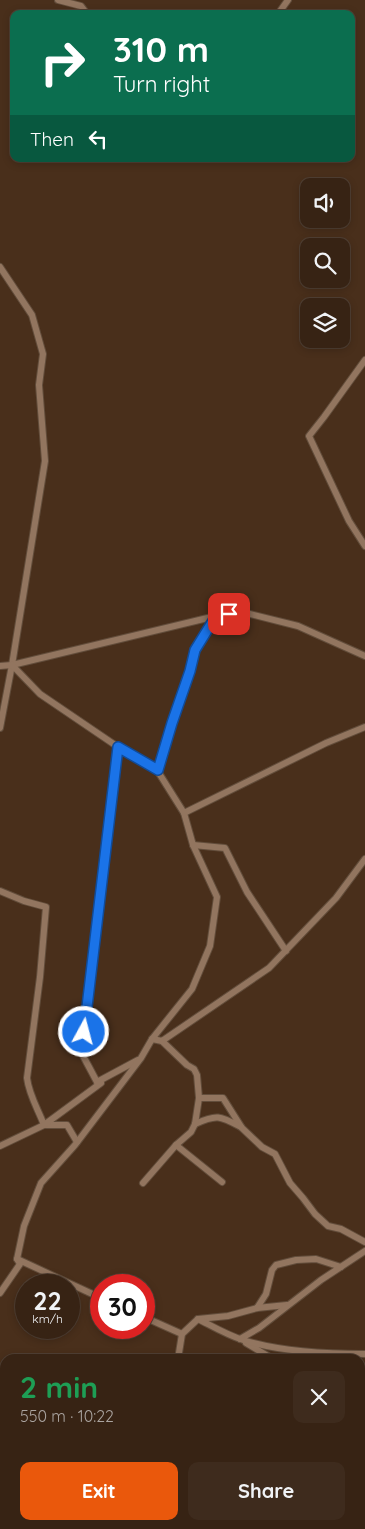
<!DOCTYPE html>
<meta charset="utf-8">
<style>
:root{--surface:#372314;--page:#3e2b1d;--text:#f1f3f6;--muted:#aaa4a0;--line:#514034;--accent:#ea580c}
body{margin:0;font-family:Quicksand,sans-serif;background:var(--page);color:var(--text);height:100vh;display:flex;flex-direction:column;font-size:19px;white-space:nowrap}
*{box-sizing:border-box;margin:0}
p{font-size:16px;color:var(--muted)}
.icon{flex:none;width:28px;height:28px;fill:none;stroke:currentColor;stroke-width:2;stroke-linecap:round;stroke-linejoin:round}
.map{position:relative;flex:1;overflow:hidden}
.sheet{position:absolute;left:0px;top:1354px;width:365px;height:176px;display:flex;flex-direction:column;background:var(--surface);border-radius:15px 15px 0 0;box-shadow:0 2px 8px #0003,0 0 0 1px var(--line)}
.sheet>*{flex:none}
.banner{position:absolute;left:10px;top:10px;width:345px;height:152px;border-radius:10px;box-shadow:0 2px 8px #0003,0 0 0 1px var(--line);background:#0b6e4f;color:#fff;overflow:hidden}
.tools{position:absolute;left:300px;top:178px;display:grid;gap:10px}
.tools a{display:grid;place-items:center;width:50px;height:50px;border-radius:10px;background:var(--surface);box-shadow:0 2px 8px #0003,0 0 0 1px var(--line);font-size:25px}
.speed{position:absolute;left:15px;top:1274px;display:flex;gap:10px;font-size:25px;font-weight:700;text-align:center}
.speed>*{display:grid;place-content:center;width:65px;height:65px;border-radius:50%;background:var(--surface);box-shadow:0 2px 8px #0003,0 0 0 1px var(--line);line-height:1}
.speed small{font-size:12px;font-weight:400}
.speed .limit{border:8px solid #d22;background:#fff;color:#111}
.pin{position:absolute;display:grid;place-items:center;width:42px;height:42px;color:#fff;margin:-21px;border-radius:10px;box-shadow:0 2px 8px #0006}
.me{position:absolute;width:55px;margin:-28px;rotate:7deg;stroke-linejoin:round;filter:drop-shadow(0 0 4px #0008)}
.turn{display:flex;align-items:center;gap:18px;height:105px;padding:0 20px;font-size:22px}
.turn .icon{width:65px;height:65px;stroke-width:2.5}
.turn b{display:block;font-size:35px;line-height:42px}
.then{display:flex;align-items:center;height:48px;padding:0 20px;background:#0003;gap:10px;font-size:19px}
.round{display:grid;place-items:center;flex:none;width:52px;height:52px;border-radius:10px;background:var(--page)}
.summary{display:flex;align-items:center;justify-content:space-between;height:85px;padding:0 20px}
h1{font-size:30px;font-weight:700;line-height:38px;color:#1e9e55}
.cta{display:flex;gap:10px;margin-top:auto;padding:10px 20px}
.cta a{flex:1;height:58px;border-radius:10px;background:var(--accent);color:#fff;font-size:20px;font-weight:700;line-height:58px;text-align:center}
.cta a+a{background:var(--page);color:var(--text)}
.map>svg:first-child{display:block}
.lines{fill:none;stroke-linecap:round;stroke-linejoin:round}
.street-casing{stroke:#624d3b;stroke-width:8}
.street{stroke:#92755f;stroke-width:6}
.route-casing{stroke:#114b97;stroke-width:12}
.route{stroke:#1a73e8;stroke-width:9}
</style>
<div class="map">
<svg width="365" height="1529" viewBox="0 0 365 1529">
<rect width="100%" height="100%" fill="#492f1b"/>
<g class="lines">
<!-- street casing -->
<g class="street-casing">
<g id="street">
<polyline points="58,0 81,6 87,14"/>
<polyline points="278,14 288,0"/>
<polyline points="0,267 32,315 43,354 39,385 45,461 12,665 0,728"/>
<polyline points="365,360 324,417 309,436 349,521 365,546"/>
<polyline points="0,666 12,665 216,616 242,612 298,626 365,656"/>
<polyline points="157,770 171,723 190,671 195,650 216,616"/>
<polyline points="184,813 326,743 365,727"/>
<polyline points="193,845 225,848 247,892 286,951"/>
<path d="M0 891 24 901 46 907 40 977 27 1078C29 1095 38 1109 44 1125H67L77 1142"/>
<polyline points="152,1039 162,1041 269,968 336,898 365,859"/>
<polyline points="97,1082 81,1052 118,747"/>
<polyline points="199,1098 223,1098 242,1128 262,1147 275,1154 290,1183 303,1198 315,1214 328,1226 341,1229 365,1242"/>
<path d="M195 1124C217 1114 220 1116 241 1127"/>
<polyline points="176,1145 222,1182"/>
<polyline points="0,1146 44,1125 101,1083 97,1082 138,1060"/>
<polyline points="143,1183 176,1145 191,1132 195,1124 199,1098 197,1075 194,1069 187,1065 162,1041"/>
<polyline points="17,1259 101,1298"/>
<polyline points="0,1293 20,1264 17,1259 24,1226 41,1183 75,1145 141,1058 152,1039 192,989 210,946 217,897 193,845 184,813 157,770 118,747 40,694 12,665"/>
<polyline points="257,1308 266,1294 272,1270 276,1265 296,1260 316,1259 341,1267"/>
<polyline points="144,1317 182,1334"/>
<polyline points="198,1319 228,1316 257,1308 287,1305"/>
<polyline points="240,1339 259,1328 321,1280 365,1251"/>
<polyline points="246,1343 273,1359"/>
<path d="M178 1359 182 1334 198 1319C212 1326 227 1335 243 1340 278 1351 329 1354 365 1354"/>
<polyline points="360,1411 365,1414"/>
<polyline points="360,1421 365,1418"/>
<polyline points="0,1438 5,1434"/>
<polyline points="360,1465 365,1464"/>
<polyline points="239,1525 241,1529"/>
<polyline points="173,1529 181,1525"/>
</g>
</g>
<!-- street -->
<use href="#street" class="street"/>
</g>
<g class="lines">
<!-- route casing -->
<g class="route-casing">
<polyline id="route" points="84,1032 118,747 158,770 172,723 190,671 195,650 216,616 229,614"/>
</g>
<!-- route -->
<use href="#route" class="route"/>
</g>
</svg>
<div class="tools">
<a><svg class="icon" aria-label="sound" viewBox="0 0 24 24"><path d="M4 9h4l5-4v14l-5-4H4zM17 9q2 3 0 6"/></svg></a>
<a><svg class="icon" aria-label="search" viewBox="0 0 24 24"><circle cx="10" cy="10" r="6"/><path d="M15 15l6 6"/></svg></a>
<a><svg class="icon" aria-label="layers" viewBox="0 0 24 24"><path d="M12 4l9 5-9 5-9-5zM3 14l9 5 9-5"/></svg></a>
</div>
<div class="speed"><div>22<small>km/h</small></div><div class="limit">30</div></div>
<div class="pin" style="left:229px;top:614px;background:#d93025"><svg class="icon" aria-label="arrive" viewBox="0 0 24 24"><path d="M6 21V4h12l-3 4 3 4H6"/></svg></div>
<svg class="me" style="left:84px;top:1032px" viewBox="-20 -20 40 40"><circle r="17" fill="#1a73e8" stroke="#fff" stroke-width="3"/><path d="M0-11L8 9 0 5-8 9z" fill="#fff"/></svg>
<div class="banner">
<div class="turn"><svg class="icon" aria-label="right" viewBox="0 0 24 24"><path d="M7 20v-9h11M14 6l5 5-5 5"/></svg><div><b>310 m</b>Turn right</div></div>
<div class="then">Then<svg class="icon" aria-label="left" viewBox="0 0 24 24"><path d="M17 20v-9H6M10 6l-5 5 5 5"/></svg></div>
</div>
<section class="sheet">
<div class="summary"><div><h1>2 min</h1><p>550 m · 10:22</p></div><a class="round"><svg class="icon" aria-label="close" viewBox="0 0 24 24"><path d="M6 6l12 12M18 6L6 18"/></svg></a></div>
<div class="cta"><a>Exit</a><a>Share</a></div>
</section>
</div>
